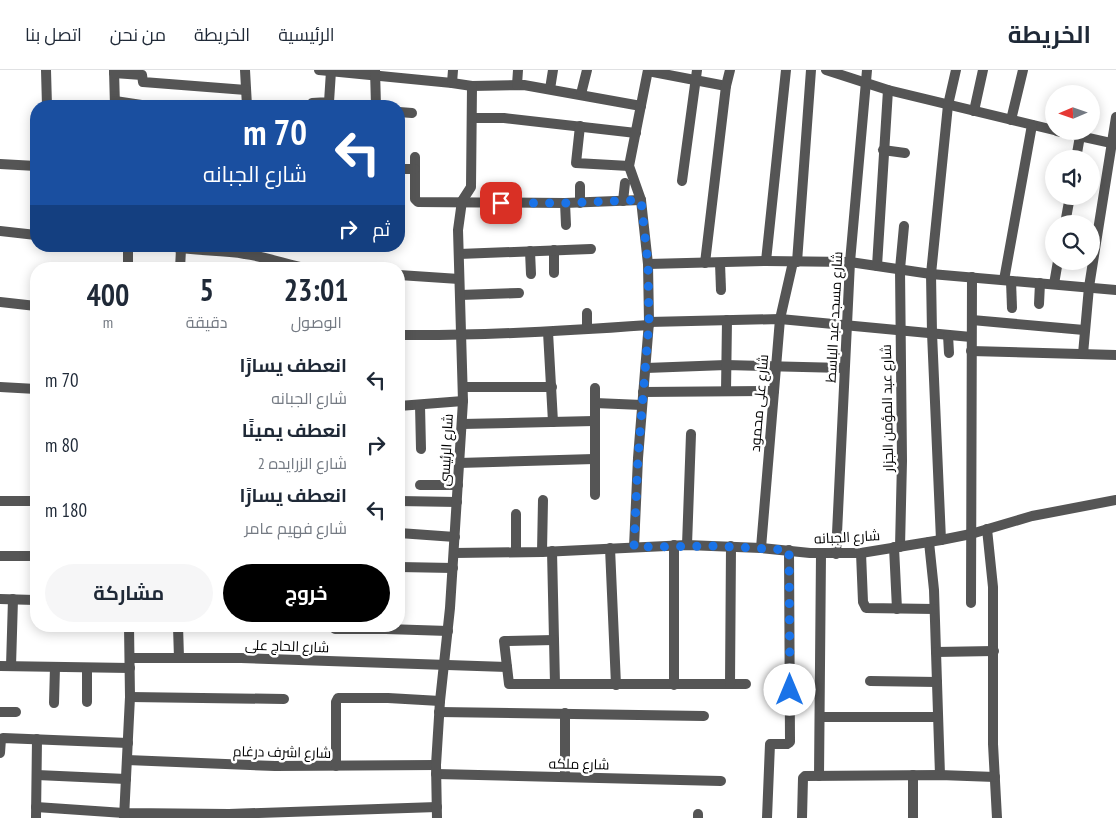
<!DOCTYPE html>
<html lang="ar">
<meta charset="utf-8">
<style>
:root{--surface:#fff;--page:#f6f6f7;--text:#1f2937;--muted:#747a83;--line:#e0e1e3;--accent:#000}
body{margin:0;font-family:"PT Sans Narrow",Cairo,sans-serif;background:var(--page);color:var(--text);direction:rtl;height:100vh;display:flex;flex-direction:column;font-size:19px;white-space:nowrap}
*{box-sizing:border-box;margin:0}
p{font-size:16px;color:var(--muted)}
.icon{flex:none;width:28px;height:28px;fill:none;stroke:currentColor;stroke-width:2;stroke-linecap:round;stroke-linejoin:round}
.map{position:relative;flex:1;overflow:hidden;direction:ltr}
.drawer{position:absolute;left:30px;top:192px;width:375px;height:370px;display:flex;flex-direction:column;background:var(--surface);border-radius:20px;box-shadow:0 2px 12px #0003;direction:rtl}
.drawer>*{flex:none}
.hud{position:absolute;left:30px;top:30px;width:375px;height:152px;border-radius:20px;box-shadow:0 2px 12px #0003;direction:rtl;background:#1a4fa0;color:#fff;overflow:hidden}
.needle{width:32px;rotate:268deg}
.fabs{position:absolute;left:1045px;top:15px;display:grid;gap:10px}
.fabs a{display:grid;place-items:center;width:55px;height:55px;border-radius:50%;background:var(--surface);box-shadow:0 2px 12px #0003;font-size:25px}
.pin{position:absolute;display:grid;place-items:center;width:42px;height:42px;color:#fff;margin:-21px;border-radius:10px;box-shadow:0 2px 8px #0006}
.me{position:absolute;width:55px;margin:-28px;rotate:0deg;stroke-linejoin:round;filter:drop-shadow(0 0 4px #0008)}
.turn{display:flex;align-items:center;gap:18px;height:105px;padding:0 15px;font-size:22px}
.turn .icon{width:65px;height:65px;stroke-width:2.5}
.turn b{display:block;font-size:35px;line-height:42px}
.then{display:flex;align-items:center;height:48px;padding:0 15px;background:#0003;gap:10px;font-size:19px}
.eta{display:flex;justify-content:space-evenly;align-items:center;height:85px;text-align:center}
.eta b{font-size:30px;font-weight:700;line-height:35px}
.cta{display:flex;gap:10px;margin-top:auto;padding:10px 15px}
.cta a{flex:1;height:58px;border-radius:30px;background:var(--accent);color:#fff;font-size:20px;font-weight:700;line-height:58px;text-align:center}
.cta a+a{background:var(--page);color:var(--text)}
ul{padding:0;list-style:none}
li{display:flex;align-items:center;gap:15px;height:65px;padding:0 15px}
li div{flex:1}
li b{display:block;font-size:19px}
li em{font-style:normal}
header{display:flex;align-items:center;gap:30px;box-sizing:border-box;height:70px;padding:0 25px;background:var(--surface);border-bottom:1px solid var(--line)}
header strong{font-size:24px}
nav{display:flex;gap:28px;margin-inline-start:auto;font-size:18px}
.map>svg:first-child{display:block}
.lines{fill:none;stroke-linecap:round;stroke-linejoin:round}
.street{stroke:#555;stroke-width:10}
.route{stroke:#1a73e8;stroke-width:9;stroke-dasharray:0 16.2}
.labels{text-anchor:middle;dominant-baseline:central;stroke-width:5;stroke-linejoin:round;paint-order:stroke}
.street-label{font-size:14px;fill:#000;stroke:#fff}
</style>
<header>
<strong>الخريطة</strong>
<nav><a>الرئيسية</a><a>الخريطة</a><a>من نحن</a><a>اتصل بنا</a></nav>
</header>
<div class="map">
<svg width="1116" height="748" viewBox="0 0 1116 748">
<rect width="100%" height="100%" fill="#fff"/>
<g class="lines">
<!-- street -->
<g class="street">
<polyline points="46,0 47,36"/>
<polyline points="114,0 115,36"/>
<polyline points="245,0 247,36"/>
<polyline points="319,0 452,13 472,16 524,15 641,36"/>
<polyline points="375,0 376,36"/>
<polyline points="826,0 888,20 1054,60"/>
<polyline points="648,1 726,16"/>
<polyline points="114,3 142,5 143,12 246,20"/>
<polyline points="452,13 453,0"/>
<polyline points="517,15 518,0"/>
<polyline points="550,19 553,0"/>
<polyline points="581,24 587,0"/>
<polyline points="115,31 148,36"/>
<polyline points="310,36 312,33 329,32 331,1"/>
<polyline points="974,41 983,0"/>
<polyline points="399,42 412,43"/>
<polyline points="472,48 504,48 636,63"/>
<polyline points="1011,50 1023,0"/>
<polyline points="580,56 576,93 629,96"/>
<polyline points="1057,61 1116,74"/>
<polyline points="883,80 905,83"/>
<polyline points="415,87 415,129 418,132 565,133 641,130"/>
<polyline points="1076,89 1080,66"/>
<polyline points="0,94 36,96"/>
<polyline points="399,99 415,99"/>
<polyline points="682,111 697,0"/>
<polyline points="623,131 625,113"/>
<polyline points="565,133 566,155"/>
<polyline points="580,133 580,116"/>
<polyline points="1065,154 1070,126"/>
<polyline points="0,161 36,165"/>
<path d="M169 176C194 182 220 179 245 184 267 187 288 195 309 199"/>
<polyline points="554,180 554,203"/>
<polyline points="530,181 531,204"/>
<polyline points="459,184 591,179"/>
<polyline points="766,191 786,0"/>
<polyline points="797,192 811,0"/>
<polyline points="705,193 726,16 730,0"/>
<polyline points="720,193 721,220"/>
<polyline points="648,194 766,191 850,192 931,204 1116,220"/>
<polyline points="877,196 888,20"/>
<polyline points="128,199 128,176"/>
<polyline points="180,199 181,179"/>
<polyline points="399,205 459,209"/>
<polyline points="1004,210 1032,55"/>
<polyline points="1011,211 1012,238"/>
<polyline points="1054,214 1058,191"/>
<polyline points="460,225 519,223"/>
<polyline points="0,232 36,236"/>
<polyline points="1039,234 1040,213"/>
<polyline points="587,243 587,259"/>
<polyline points="972,250 1084,260"/>
<polyline points="649,252 780,249 971,267"/>
<polyline points="548,262 553,352"/>
<path d="M399 265C482 266 566 261 649 255"/>
<polyline points="948,265 949,283"/>
<polyline points="971,281 1116,285"/>
<polyline points="1083,284 1089,217 1116,47"/>
<polyline points="646,298 726,295 844,298"/>
<polyline points="0,317 36,319"/>
<polyline points="463,317 552,317"/>
<polyline points="726,321 727,250"/>
<polyline points="643,322 774,321"/>
<polyline points="595,333 642,335"/>
<polyline points="420,335 421,379"/>
<polyline points="399,336 463,331"/>
<polyline points="462,354 594,351"/>
<polyline points="459,393 594,389"/>
<polyline points="420,415 458,415"/>
<polyline points="595,425 595,318"/>
<polyline points="0,431 36,431"/>
<polyline points="399,431 457,432"/>
<polyline points="516,444 516,482"/>
<polyline points="987,459 993,517 993,674 997,748"/>
<polyline points="399,463 455,467"/>
<polyline points="941,470 932,263 931,204 948,35 956,0"/>
<polyline points="929,472 934,520 940,705"/>
<polyline points="687,475 691,364"/>
<polyline points="634,477 638,388 649,252 648,194 641,130 629,96 648,0"/>
<polyline points="894,477 897,539"/>
<polyline points="900,477 902,391 900,199 904,156"/>
<polyline points="610,478 616,615"/>
<polyline points="761,478 780,249 793,192"/>
<polyline points="552,481 555,614"/>
<polyline points="542,482 543,430"/>
<polyline points="454,483 542,482 687,475 761,478 810,483 861,483 941,470 971,464 1032,446 1116,430"/>
<polyline points="861,483 863,532 866,538 934,539"/>
<polyline points="836,484 850,192 867,0"/>
<polyline points="0,486 36,486"/>
<polyline points="399,497 453,498"/>
<polyline points="0,529 35,530"/>
<polyline points="971,533 972,207"/>
<polyline points="178,556 179,588"/>
<polyline points="332,556 335,559 386,559 448,561"/>
<polyline points="554,570 504,571 509,614 746,614"/>
<polyline points="936,582 994,581"/>
<polyline points="130,588 241,588 507,597"/>
<polyline points="0,596 130,598"/>
<polyline points="11,596 13,529"/>
<polyline points="870,611 937,612"/>
<polyline points="730,614 731,476"/>
<polyline points="674,615 674,475"/>
<polyline points="130,627 284,629"/>
<polyline points="87,632 87,598"/>
<polyline points="54,633 55,597"/>
<polyline points="0,642 16,642"/>
<polyline points="439,642 704,646"/>
<polyline points="565,643 565,707"/>
<polyline points="820,647 938,647"/>
<polyline points="0,683 1,669 3,668 128,673"/>
<polyline points="127,690 275,696 436,695"/>
<polyline points="336,696 336,632 338,628 388,628 440,631"/>
<polyline points="436,704 721,711"/>
<polyline points="37,705 126,709"/>
<polyline points="913,705 913,748"/>
<polyline points="819,706 821,484"/>
<polyline points="36,737 124,743 229,744 437,737"/>
<polyline points="36,748 37,669"/>
<polyline points="124,748 130,627 129,556"/>
<polyline points="437,748 436,695 440,631 450,538 463,331 458,160 462,131 471,117 472,16"/>
<polyline points="698,748 698,744"/>
<polyline points="767,748 770,674 787,674 790,672 789,480"/>
<polyline points="802,748 803,708 805,706 940,705 995,707"/>
</g>
</g>
<g class="lines">
<!-- route -->
<polyline class="route" points="501,133 565,133 641,130 648,194 649,252 638,388 634,477 716,476 789,480 790,620"/>
</g>
<g class="labels">
<!-- street labels -->
<g class="street-label">
<text transform="translate(834 247) rotate(-87)">شارع مسجد عبد الباسط</text>
<text transform="translate(759 333) rotate(-85)">شارع على محمود</text>
<text transform="translate(887 338) rotate(-91)">شارع عبد المؤمن الجزار</text>
<text transform="translate(446 380) rotate(-87)">شارع الرئيسى</text>
<text transform="translate(847 467) rotate(-3)">شارع الجبانه</text>
<text transform="translate(287 576) rotate(2)">شارع الحاج على</text>
<text transform="translate(282 682) rotate(1)">شارع اشرف درغام</text>
<text transform="translate(579 694) rotate(1)">شارع ملكه</text>
</g>
</g>
</svg>
<div class="fabs">
<a><svg class="needle" viewBox="-14 -14 28 28"><path d="M0-13l5 13h-10z" fill="#e53935"/><path d="M0 13l5-13h-10z" fill="#747a83"/></svg></a>
<a><svg class="icon" aria-label="sound" viewBox="0 0 24 24"><path d="M4 9h4l5-4v14l-5-4H4zM17 9q2 3 0 6"/></svg></a>
<a><svg class="icon" aria-label="search" viewBox="0 0 24 24"><circle cx="10" cy="10" r="6"/><path d="M15 15l6 6"/></svg></a>
</div>
<div class="pin" style="left:501px;top:133px;background:#d93025"><svg class="icon" aria-label="arrive" viewBox="0 0 24 24"><path d="M6 21V4h12l-3 4 3 4H6"/></svg></div>
<svg class="me" style="left:790px;top:620px" viewBox="-20 -20 40 40"><circle r="19" fill="#fff"/><path d="M0-13L10 11 0 6-10 11z" fill="#1a73e8"/></svg>
<div class="hud">
<div class="turn"><svg class="icon" aria-label="left" viewBox="0 0 24 24"><path d="M17 20v-9H6M10 6l-5 5 5 5"/></svg><div><b>70 m</b>شارع الجبانه</div></div>
<div class="then">ثم<svg class="icon" aria-label="right" viewBox="0 0 24 24"><path d="M7 20v-9h11M14 6l5 5-5 5"/></svg></div>
</div>
<section class="drawer">
<div class="eta">
<div><b>23:01</b><p>الوصول</p></div>
<div><b>5</b><p>دقيقة</p></div>
<div><b>400</b><p>m</p></div>
</div>
<ul>
<li><svg class="icon" aria-label="left" viewBox="0 0 24 24"><path d="M17 20v-9H6M10 6l-5 5 5 5"/></svg><div><b>انعطف يسارًا</b><p>شارع الجبانه</p></div><em>70 m</em></li>
<li><svg class="icon" aria-label="right" viewBox="0 0 24 24"><path d="M7 20v-9h11M14 6l5 5-5 5"/></svg><div><b>انعطف يمينًا</b><p>شارع الزرايده 2</p></div><em>80 m</em></li>
<li><svg class="icon" aria-label="left" viewBox="0 0 24 24"><path d="M17 20v-9H6M10 6l-5 5 5 5"/></svg><div><b>انعطف يسارًا</b><p>شارع فهيم عامر</p></div><em>180 m</em></li>
</ul>
<div class="cta"><a>خروج</a><a>مشاركة</a></div>
</section>
</div>
